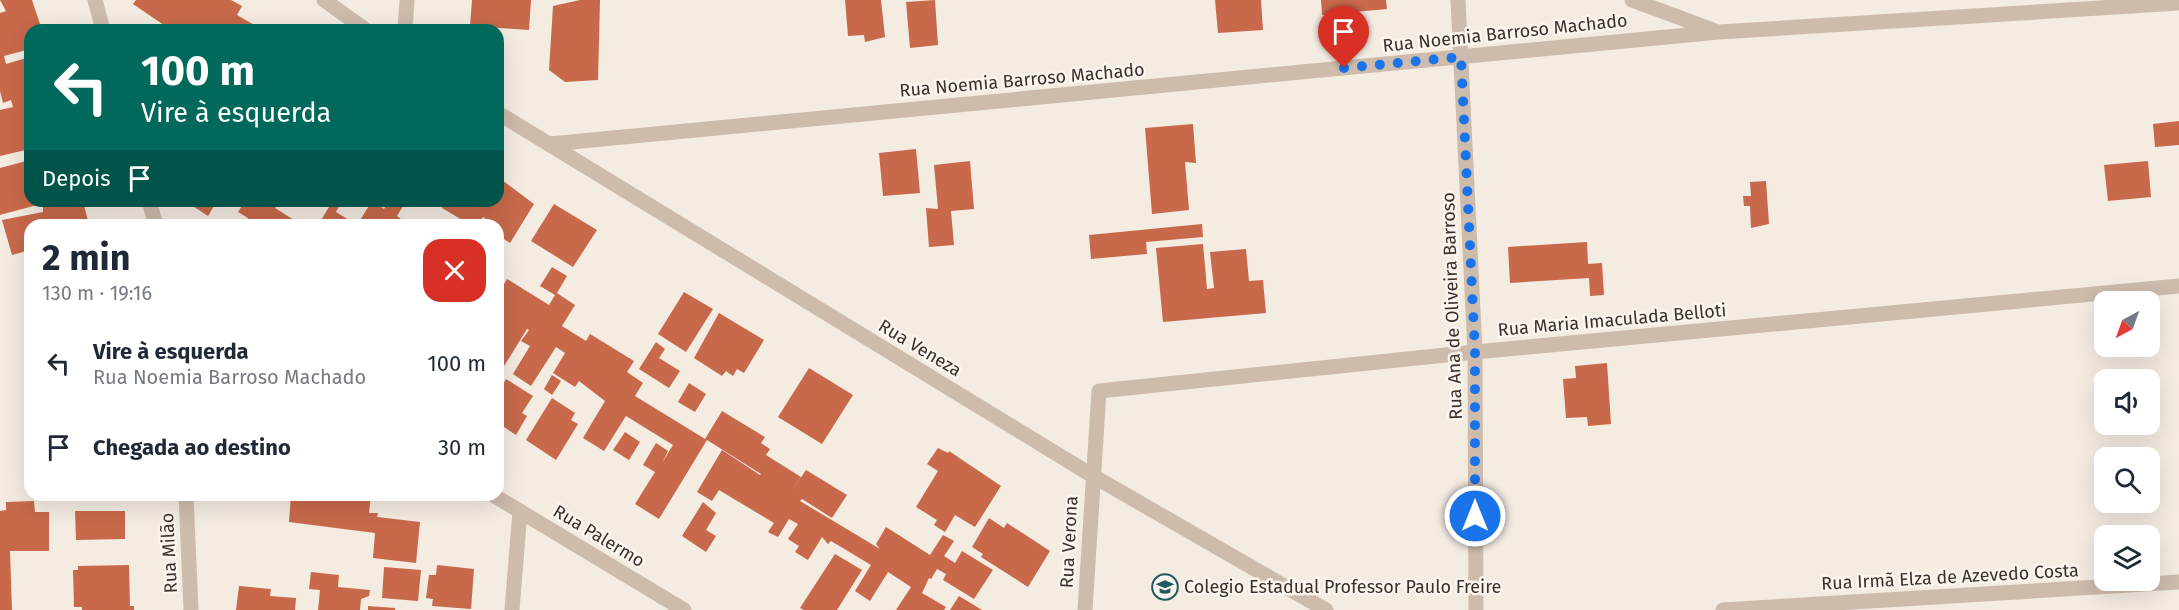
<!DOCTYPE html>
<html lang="pt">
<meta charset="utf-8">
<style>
:root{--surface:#fff;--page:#f2f2f3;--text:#1f2937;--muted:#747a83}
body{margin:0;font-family:"Fira Sans",sans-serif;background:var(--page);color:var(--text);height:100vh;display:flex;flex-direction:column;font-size:22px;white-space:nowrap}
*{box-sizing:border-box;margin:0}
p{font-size:20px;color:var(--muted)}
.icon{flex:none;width:33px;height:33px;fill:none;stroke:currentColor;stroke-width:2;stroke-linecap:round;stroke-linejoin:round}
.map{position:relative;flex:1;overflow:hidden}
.details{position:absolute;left:24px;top:219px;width:480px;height:282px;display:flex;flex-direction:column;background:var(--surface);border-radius:18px;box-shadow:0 6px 24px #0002}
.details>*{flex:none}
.hud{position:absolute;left:24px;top:24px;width:480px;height:183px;border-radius:18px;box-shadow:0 6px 24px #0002;background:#00695c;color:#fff;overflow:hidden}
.needle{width:39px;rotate:221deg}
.buttons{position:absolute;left:2094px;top:291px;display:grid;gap:12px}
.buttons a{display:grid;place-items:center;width:66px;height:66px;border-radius:12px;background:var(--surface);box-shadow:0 6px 24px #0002;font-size:30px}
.pin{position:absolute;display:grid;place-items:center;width:51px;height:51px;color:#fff;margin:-62px -26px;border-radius:50% 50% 50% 0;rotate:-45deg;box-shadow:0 0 6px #0007}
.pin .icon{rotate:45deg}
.me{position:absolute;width:66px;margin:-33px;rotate:0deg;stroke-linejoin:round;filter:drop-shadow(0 0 4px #0008)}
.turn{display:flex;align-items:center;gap:21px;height:126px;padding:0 18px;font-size:27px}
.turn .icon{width:78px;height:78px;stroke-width:2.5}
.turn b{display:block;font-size:42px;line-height:51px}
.then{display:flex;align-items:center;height:57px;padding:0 18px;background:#0003;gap:12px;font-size:22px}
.round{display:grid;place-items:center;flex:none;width:63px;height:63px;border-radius:18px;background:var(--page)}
.overview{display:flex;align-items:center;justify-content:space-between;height:102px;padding:0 18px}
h1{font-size:36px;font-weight:700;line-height:45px}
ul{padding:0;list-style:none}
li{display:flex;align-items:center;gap:18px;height:84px;padding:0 18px}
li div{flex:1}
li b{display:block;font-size:22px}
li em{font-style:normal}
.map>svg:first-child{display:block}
.building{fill:#c8694b}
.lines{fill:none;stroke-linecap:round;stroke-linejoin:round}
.minor{stroke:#cdbbac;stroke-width:15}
.route{stroke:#1a73e8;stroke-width:10;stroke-dasharray:0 18}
.labels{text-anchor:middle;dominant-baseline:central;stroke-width:5;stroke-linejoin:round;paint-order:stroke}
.street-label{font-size:18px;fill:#3b302b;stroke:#fbf5ee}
.poi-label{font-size:18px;fill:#3b302b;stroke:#fbf5ee;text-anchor:start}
</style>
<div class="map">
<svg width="2179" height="610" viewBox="0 0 2179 610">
<rect width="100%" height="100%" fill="#f4ebe1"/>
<!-- building -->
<g class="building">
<polygon points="0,0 32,0 42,30 30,30 30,49 4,56 6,64 30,57 30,149 0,156 0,110 13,107 11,100 3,103 0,91 0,13 6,11"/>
<polygon points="136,0 231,0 242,6 237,15 263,30 171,30 133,4"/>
<polygon points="472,0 531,0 529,30 470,26"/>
<polygon points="580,0 600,0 598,80 565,82 549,70 553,6"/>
<polygon points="845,0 881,0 885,37 865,42 864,35 848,36"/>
<polygon points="935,0 938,45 910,48 906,2"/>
<polygon points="1215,0 1261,0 1263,30 1218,33"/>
<polygon points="1321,0 1386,0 1387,9 1322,15"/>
<polygon points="2179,121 2179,145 2155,147 2153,124"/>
<polygon points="1193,124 1196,163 1185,162 1189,210 1152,214 1145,128"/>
<polygon points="916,149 920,193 883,196 879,153"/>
<polygon points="30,160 30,201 48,202 0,215 0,168"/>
<polygon points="970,161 974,209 951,211 954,245 929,247 926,208 938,209 934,165"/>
<polygon points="2148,161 2151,197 2108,201 2104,165"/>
<polygon points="498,177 534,204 510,243 498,235 498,225 491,225 492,223 483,217 479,223 472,219 469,224 442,208 446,201 498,201"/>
<polygon points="1766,181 1769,224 1751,228 1750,206 1744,206 1743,196 1751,196 1750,182"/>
<polygon points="64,201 83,201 89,225 30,225 30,250 12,255 2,220 43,212 43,205"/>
<polygon points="185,201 217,201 208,216"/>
<polygon points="240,201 280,201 275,208 302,225 244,225 248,218 238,212 244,203"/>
<polygon points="318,201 342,201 336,212 357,225 372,201 384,209 389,201 406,201 397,216 409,225 318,225 329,207"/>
<polygon points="554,204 597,230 573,267 531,241"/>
<polygon points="1202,224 1203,237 1146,242 1147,254 1091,259 1089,235"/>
<polygon points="1587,242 1588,264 1602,263 1604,295 1590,296 1589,278 1510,283 1508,247"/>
<polygon points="1203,244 1207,289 1214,288 1210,252 1246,249 1249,281 1263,280 1266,313 1163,322 1156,248"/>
<polygon points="552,267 567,276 557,293 575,305 562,326 586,341 590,334 634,361 627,372 643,383 635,396 684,426 678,435 684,426 705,439 722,411 765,437 761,443 770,449 766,455 801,477 791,492 806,470 847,495 832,518 802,499 800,501 880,549 876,544 886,527 930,555 943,535 954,541 944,556 955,563 962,551 993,570 974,599 943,580 946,574 937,569 931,579 929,578 922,593 946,607 944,610 896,610 911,587 888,572 870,601 855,591 871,565 831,541 828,544 822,537 808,560 795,552 799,546 788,539 798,524 789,519 778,537 768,532 774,523 719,490 712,501 697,492 722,450 760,475 761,474 707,440 659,519 635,504 655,472 643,465 656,443 668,451 662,463 673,445 626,416 604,451 583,438 605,401 579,381 575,387 553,373 565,353 556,347 531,386 513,374 530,346 521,341 529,330 527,329 501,371 498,368 498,356 502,349 498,347 498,294 507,279 549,305 555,295 540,286"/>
<polygon points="684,292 713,309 686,352 658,334"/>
<polygon points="719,313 764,340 744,373 737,369 733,376 726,371 722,376 694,358"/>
<polygon points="656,342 665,349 659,358 680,371 669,388 639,369"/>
<polygon points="1607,363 1611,424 1588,426 1587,417 1566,418 1563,379 1576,378 1575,366"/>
<polygon points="809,368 853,395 822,444 778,417"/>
<polygon points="552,375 561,381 552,395 544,389"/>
<polygon points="506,379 533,396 522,413 527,416 516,435 498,423 498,393"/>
<polygon points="689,383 706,394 695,412 678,402"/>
<polygon points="552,398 575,413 571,420 578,424 556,460 526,440"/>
<polygon points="625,432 640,442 629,460 613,450"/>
<polygon points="938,448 948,453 949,451 1001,486 975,527 955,515 945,532 934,525 937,520 916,507 938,471 927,464"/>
<polygon points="291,495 371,495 369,513 378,513 377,517 420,522 416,563 373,558 375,533 289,522"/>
<polygon points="34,501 35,512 49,512 49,551 10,551 12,610 0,610 0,511 6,510 6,502"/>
<polygon points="703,502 716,513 706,530 716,536 706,552 682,536"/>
<polygon points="75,511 125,511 125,539 76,540"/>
<polygon points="989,518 1004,528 1007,523 1050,551 1028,587 981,557 983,554 972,547"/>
<polygon points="835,554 862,570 837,610 804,610 800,608"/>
<polygon points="129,565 130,606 134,606 134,610 82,610 82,607 74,607 73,570 78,570 78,566"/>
<polygon points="437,565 474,569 471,609 432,606 433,599 426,598 429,575 436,575"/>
<polygon points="384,567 421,570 418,601 382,598"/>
<polygon points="311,572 339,575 338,587 370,590 369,596 361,599 360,610 318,610 320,590 309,589"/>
<polygon points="239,586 271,589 270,596 296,598 295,610 236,610"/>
<polygon points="959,596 982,610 950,610"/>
<polygon points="368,606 395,608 395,610 368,610"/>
</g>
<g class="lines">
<!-- minor -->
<g class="minor">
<polyline points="95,0 103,30"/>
<polyline points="324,0 366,30"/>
<polyline points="1458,0 1475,352 1476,610"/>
<polyline points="1632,0 1713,30"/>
<polyline points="405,30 407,0"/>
<polyline points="498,113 1093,476 1326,610"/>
<polyline points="550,144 1719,32 2179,3"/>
<polyline points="149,201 156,225"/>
<polyline points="186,495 191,610"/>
<polyline points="493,495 684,610"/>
<polyline points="512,610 520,511"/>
<polyline points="1085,610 1099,391 1475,352 2179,286"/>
<polyline points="1723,610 2179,582"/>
</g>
</g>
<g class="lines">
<!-- route -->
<polyline class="route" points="1344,68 1461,57 1475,352 1475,516"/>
</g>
<!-- icons -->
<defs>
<g id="school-ring" transform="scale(1.35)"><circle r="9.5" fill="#fbf5ee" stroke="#1f5a5e" stroke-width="1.5"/><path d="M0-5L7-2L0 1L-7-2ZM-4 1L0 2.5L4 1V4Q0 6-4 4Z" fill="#1f5a5e"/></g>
</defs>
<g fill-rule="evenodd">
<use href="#school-ring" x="1165" y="587"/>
</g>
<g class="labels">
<!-- street labels -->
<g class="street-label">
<text transform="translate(1505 33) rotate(-6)">Rua Noemia Barroso Machado</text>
<text transform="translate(1022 80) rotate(-5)">Rua Noemia Barroso Machado</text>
<text transform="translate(1452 306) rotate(-92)">Rua Ana de Oliveira Barroso</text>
<text transform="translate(1612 320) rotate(-5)">Rua Maria Imaculada Belloti</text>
<text transform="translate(920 348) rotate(31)">Rua Veneza</text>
<text transform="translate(599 536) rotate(31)">Rua Palermo</text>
<text transform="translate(1069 542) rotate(-87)">Rua Verona</text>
<text transform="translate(169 553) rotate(-93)">Rua Milão</text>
<text transform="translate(1950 577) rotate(-3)">Rua Irmã Elza de Azevedo Costa</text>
</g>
<!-- poi labels -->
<g class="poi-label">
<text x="1184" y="587">Colegio Estadual Professor Paulo Freire</text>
</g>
</g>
</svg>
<div class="buttons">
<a><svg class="needle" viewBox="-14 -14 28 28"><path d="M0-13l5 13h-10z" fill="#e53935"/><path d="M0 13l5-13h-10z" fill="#747a83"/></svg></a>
<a><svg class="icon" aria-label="sound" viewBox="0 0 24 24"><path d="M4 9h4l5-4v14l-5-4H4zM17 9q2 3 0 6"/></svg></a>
<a><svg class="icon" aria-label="search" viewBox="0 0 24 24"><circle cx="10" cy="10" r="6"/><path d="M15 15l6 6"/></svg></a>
<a><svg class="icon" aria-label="layers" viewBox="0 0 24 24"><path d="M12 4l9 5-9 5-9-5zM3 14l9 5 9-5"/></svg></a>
</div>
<div class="pin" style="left:1344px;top:68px;background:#d93025"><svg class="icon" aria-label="arrive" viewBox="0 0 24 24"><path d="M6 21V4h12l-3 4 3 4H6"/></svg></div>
<svg class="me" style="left:1475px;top:516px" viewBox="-20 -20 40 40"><circle r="17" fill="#1a73e8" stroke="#fff" stroke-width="3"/><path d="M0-11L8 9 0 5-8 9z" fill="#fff"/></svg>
<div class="hud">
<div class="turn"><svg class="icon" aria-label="left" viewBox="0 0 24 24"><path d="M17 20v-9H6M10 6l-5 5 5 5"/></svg><div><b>100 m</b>Vire à esquerda</div></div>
<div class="then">Depois<svg class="icon" aria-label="arrive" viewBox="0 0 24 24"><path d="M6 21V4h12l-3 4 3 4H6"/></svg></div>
</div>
<section class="details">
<div class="overview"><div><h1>2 min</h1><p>130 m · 19:16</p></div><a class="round" style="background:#d93025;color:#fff"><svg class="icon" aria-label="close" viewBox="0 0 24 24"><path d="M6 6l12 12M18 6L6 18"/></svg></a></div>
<ul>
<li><svg class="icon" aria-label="left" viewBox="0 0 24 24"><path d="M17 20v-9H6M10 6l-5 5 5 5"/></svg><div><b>Vire à esquerda</b><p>Rua Noemia Barroso Machado</p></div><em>100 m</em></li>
<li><svg class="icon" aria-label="arrive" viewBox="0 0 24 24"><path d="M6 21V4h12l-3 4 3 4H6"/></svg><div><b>Chegada ao destino</b></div><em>30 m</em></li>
</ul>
</section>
</div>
